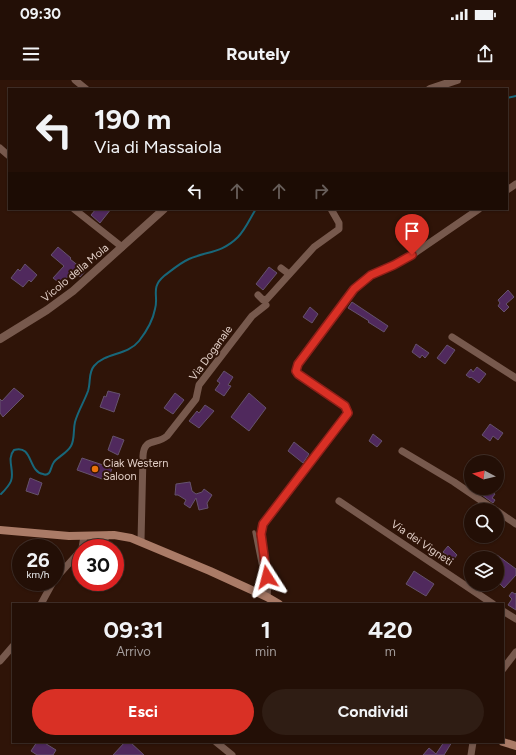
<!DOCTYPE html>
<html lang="it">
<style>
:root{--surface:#230f06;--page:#2f1d14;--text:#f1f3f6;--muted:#a39c9b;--line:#402f28;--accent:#d93025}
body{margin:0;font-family:Figtree,sans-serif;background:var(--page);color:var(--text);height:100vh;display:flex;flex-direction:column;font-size:15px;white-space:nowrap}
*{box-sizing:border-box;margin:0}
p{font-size:13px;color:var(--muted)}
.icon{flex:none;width:22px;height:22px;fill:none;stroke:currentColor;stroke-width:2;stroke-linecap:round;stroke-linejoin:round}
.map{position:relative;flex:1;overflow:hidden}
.sheet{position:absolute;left:12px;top:523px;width:492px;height:140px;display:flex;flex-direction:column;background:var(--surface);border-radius:0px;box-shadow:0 1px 3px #0004,0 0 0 1px var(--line)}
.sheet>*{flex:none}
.hud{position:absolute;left:8px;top:8px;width:500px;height:122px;border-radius:0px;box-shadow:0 1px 3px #0004,0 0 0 1px var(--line);background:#230f06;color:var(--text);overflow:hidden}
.needle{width:26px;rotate:277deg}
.tools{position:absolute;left:464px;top:375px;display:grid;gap:8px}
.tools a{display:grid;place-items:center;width:40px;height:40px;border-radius:50%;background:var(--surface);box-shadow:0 1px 3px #0004,0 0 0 1px var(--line);font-size:20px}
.speed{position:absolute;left:12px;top:459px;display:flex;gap:8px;font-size:20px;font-weight:700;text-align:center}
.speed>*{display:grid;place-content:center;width:52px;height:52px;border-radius:50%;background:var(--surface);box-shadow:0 1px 3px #0004,0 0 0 1px var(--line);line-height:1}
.speed small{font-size:10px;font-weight:400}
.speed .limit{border:6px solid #d22;background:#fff;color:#111}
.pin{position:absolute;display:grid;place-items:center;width:34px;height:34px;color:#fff;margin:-41px -17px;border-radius:50% 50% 50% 0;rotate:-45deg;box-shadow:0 0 4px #0007}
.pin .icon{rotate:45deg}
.me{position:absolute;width:44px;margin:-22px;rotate:351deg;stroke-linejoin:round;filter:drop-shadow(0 0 3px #0008)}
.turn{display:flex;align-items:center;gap:14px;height:84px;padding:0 20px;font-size:18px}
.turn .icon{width:52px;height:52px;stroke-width:2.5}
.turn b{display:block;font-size:28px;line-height:34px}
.lanes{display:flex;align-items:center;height:38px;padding:0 20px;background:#0003;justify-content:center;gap:20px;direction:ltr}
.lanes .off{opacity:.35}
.eta{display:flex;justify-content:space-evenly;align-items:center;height:68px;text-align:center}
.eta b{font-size:24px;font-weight:700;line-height:28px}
.cta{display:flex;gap:8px;margin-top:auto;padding:8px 20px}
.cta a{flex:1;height:46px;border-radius:24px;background:var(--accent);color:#fff;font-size:16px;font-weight:700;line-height:46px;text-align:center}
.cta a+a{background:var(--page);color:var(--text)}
.status{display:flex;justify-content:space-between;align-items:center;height:28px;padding:0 20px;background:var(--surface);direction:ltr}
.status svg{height:11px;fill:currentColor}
header{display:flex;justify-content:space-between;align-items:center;height:52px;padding:0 20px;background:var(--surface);font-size:18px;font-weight:700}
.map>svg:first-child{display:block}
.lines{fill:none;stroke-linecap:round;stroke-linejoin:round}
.stream{stroke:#18677a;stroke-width:2}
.building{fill:#50295d;stroke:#65526c}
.service{stroke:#77594d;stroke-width:3.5}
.minor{stroke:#77594d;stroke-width:7}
.tertiary{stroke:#77594d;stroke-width:8}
.secondary{stroke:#aa7b67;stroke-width:8}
.route-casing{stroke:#8d1f18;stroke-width:10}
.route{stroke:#d93025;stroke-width:7}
.food-dot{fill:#e8710a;stroke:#2f1408;stroke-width:1.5}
.labels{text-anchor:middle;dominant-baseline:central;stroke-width:4;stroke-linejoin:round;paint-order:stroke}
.street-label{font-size:11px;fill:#e1cec6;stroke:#2f1408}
.poi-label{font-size:11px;fill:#e1cec6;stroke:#2f1408;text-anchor:start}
</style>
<div class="status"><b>09:30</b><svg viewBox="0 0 49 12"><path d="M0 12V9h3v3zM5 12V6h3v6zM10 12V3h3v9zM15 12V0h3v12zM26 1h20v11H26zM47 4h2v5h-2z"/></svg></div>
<header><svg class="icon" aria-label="menu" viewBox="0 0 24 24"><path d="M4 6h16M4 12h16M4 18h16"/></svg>Routely<svg class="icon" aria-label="share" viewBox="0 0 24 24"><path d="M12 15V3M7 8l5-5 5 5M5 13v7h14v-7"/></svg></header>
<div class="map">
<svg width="516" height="675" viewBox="0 0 516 675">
<rect width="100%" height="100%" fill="#2f1408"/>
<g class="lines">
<!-- stream -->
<g class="stream">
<polyline points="507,18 516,16"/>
<path d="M1 414C4 411 9 406 11 401 15 391 6 379 14 370 33 364 28 392 43 394 45 395 47 395 49 393 51 391 51 386 54 382 59 376 67 373 71 366 75 359 73 350 75 342 78 331 84 322 88 311 91 302 88 293 94 286 106 272 127 276 139 261 146 252 153 240 155 229 159 216 150 208 164 196 172 190 180 183 189 179 208 171 222 173 238 157 246 149 250 138 256 129"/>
</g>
</g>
<!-- building -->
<g class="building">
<polygon points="96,129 111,129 100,143 91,135"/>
<polygon points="58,167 71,178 70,179 85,191 80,197 73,191 61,204 53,198 64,186 51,175"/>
<polygon points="25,184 37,195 31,202 29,200 23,207 11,198 18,189 20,191"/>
<polygon points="269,187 277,193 263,210 256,204"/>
<polygon points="508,210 514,217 506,224 509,227 504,232 498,226 500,223 498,220"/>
<polygon points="352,222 388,246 384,252 368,242 369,241 348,228"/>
<polygon points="310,227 318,234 312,243 303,237"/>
<polygon points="416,264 429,273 425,278 422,275 420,278 412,272"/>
<polygon points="447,265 455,270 445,284 437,278"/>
<polygon points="477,287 486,294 479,303 471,297 470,298 466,295 471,289 473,292"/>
<polygon points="224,291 233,297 228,305 231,306 224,316 215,310 220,303 217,301"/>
<polygon points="14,308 24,316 3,337 0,333 0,319 2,321"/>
<polygon points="108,311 120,314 114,332 100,327 104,316 106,317"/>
<polygon points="175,313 184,320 173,334 164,328"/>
<polygon points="249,313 266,328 249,351 231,337"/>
<polygon points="205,325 214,331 199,348 189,341 197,331 199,333"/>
<polygon points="490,344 503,353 498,360 493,356 490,361 482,355"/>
<polygon points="373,354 382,361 377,367 369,361"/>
<polygon points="113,356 124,360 118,375 108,370"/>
<polygon points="294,362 309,374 303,383 288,371"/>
<polygon points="82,378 112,388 108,401 77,390"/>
<polygon points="30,398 42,403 38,415 26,411"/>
<polygon points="190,402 192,411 196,414 202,412 204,409 212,415 207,423 208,428 199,430 196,418 190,428 184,424 186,420 178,415 175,415 176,404"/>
<polygon points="485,408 495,414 492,418 495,420 493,423 482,415 481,413"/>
<polygon points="448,466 457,475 453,480 443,472"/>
<polygon points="497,475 516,489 516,495 504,508 497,501"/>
<polygon points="414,491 434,504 426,516 406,504"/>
<polygon points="512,512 515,514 516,513 516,530 508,525 512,519 509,516"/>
<polygon points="37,662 43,662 56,670 53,675 37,675 31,671"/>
<polygon points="125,662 130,662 144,675 113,675"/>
<polygon points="444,662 452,662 444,675 423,675 429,668 436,674"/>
</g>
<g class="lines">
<!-- service -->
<polyline class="service" points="254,452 264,502 263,514"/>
<!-- minor -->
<g class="minor">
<polyline points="75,0 86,9"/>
<polyline points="0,68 9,76"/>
<polyline points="507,110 516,104"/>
<polyline points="74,129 122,167"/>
<polyline points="281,188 289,194"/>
<polyline points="258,215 263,220 267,219 314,167 339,149 339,143 331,129"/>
<polyline points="452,257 516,298"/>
<polyline points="402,371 454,402 495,430"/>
<polyline points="339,421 493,524"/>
<polyline points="497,431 516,444"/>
<path d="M141 461 143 376C144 357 157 365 167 356L196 319 199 305 252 236 266 225"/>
<polyline points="82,468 84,456"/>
<polyline points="91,468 109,455"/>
<polyline points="55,499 81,470"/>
<polyline points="267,517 268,502 261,454 262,447 347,334 345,327 298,294 296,291 297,286 306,272 351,213 361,203 371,195 394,185 412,175 479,129"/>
<polyline points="41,524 53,502"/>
<polyline points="503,531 516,539"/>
<polyline points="0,581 13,566"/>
<polyline points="503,589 516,572"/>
<polyline points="216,662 232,675"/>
<polyline points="471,675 473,662"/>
</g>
<!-- tertiary -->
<g class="tertiary">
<polyline points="430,9 457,0"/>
<polyline points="0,259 47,230 73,211 164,129"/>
</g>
<!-- secondary -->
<g class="secondary">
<polyline points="0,450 69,456 114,455 131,458 210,491 267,517 279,524"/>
<polyline points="503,662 516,666"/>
</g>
</g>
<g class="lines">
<!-- route casing -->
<g class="route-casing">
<polyline id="route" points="267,497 261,454 263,444 348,333 345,326 298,294 296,291 298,284 354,209 371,195 394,185 412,175"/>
</g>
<!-- route -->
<use href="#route" class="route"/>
</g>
<!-- markers -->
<circle class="food-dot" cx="95" cy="389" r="4"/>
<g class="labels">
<!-- street labels -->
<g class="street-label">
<text transform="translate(75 193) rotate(-40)">Vicolo della Mola</text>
<text transform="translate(211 273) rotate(-54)">Via Doganale</text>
<text transform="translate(422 463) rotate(34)">Via dei Vigneti</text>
</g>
<!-- poi labels -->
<g class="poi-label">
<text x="103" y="383">Ciak Western<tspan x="103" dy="13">Saloon</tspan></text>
</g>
</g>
</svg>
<div class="tools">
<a><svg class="needle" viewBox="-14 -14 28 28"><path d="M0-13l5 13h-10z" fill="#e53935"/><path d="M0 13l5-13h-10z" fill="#a39c9b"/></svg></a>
<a><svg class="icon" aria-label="search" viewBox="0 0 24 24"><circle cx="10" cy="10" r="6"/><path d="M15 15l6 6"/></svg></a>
<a><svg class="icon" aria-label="layers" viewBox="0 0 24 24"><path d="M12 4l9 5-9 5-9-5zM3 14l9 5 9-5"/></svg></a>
</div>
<div class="speed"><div>26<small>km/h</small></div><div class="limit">30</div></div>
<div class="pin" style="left:412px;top:175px;background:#d93025"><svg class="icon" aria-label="arrive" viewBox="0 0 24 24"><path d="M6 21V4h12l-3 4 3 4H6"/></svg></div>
<svg class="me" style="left:267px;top:497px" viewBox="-20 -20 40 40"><path d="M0-17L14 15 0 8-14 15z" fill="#d93025" stroke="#fff" stroke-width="4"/></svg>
<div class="hud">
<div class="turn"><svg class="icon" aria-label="left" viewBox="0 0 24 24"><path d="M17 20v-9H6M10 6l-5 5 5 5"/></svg><div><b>190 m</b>Via di Massaiola</div></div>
<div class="lanes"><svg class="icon" aria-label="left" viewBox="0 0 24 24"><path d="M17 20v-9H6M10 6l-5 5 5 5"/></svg><svg class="icon off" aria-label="ahead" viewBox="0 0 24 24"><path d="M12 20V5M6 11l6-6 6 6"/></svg><svg class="icon off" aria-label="ahead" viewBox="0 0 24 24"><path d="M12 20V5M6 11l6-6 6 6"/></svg><svg class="icon off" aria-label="right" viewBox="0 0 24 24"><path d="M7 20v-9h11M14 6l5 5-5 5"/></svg></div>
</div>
<section class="sheet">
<div class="eta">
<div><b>09:31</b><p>Arrivo</p></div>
<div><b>1</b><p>min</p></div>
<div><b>420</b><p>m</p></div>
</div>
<div class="cta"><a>Esci</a><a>Condividi</a></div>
</section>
</div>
